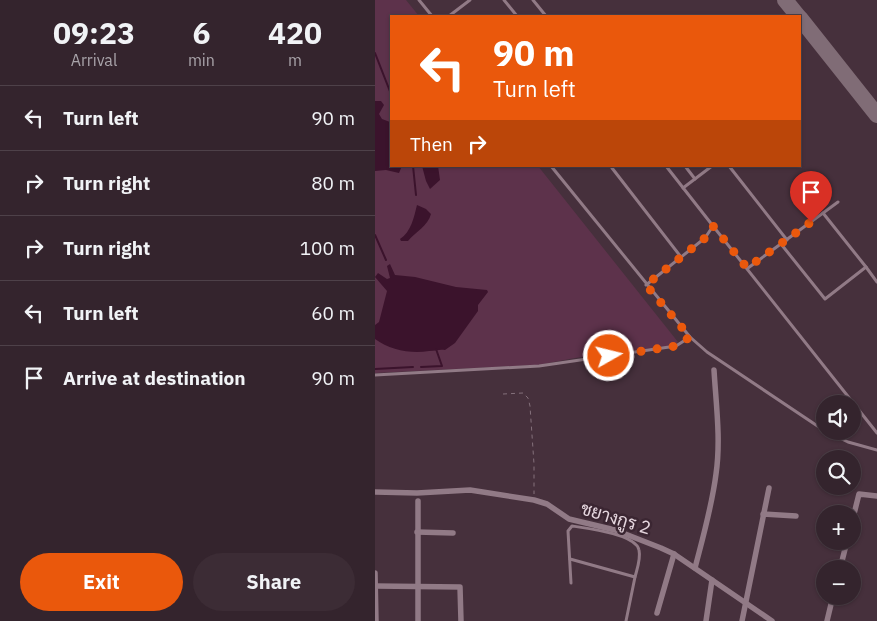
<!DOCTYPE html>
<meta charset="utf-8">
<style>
:root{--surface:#34242d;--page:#3c2c35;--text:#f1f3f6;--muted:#a9a4aa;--line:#4e4149;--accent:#ea580c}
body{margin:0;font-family:"IBM Plex Sans",Sarabun,sans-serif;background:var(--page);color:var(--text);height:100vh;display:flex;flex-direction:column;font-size:19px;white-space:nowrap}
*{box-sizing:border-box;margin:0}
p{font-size:16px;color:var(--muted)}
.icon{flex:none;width:28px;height:28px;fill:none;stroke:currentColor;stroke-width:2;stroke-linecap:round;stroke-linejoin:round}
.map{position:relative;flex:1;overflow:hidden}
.panel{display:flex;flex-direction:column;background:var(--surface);width:375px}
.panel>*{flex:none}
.guide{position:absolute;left:15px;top:15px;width:411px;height:152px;border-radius:0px;box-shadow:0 1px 4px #0004,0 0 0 1px var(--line);background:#ea580c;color:#fff;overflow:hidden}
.fabs{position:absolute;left:441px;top:395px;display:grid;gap:10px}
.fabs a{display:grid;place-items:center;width:45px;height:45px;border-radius:50%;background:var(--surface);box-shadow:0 1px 4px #0004,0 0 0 1px var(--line);font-size:25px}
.pin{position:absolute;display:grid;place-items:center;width:42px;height:42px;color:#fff;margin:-51px -21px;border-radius:50% 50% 50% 0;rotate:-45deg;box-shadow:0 0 5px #0007}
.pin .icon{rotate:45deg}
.me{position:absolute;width:55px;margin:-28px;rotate:82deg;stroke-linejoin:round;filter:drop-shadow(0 0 4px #0008)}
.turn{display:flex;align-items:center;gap:18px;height:105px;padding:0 20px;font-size:22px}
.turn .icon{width:65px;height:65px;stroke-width:2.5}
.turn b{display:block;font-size:35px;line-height:42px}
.then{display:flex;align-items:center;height:48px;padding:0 20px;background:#0003;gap:10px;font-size:19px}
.eta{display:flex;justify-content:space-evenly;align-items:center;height:85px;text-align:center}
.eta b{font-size:30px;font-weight:700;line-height:35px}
.action{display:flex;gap:10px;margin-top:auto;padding:10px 20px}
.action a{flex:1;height:58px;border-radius:30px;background:var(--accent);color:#fff;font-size:20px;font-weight:700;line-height:58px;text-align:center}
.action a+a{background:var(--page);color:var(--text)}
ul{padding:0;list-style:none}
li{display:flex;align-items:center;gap:15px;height:65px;padding:0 20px;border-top:1px solid var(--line)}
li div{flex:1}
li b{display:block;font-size:19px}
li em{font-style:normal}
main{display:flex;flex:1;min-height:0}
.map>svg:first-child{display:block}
.green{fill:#5d324b}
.water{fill:#3b132c}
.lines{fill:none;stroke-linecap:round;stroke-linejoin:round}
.stream{stroke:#3b132c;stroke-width:2}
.taxiway{stroke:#806c76;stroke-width:16}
.path{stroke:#84707b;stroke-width:1;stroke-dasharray:4 4;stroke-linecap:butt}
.lane{stroke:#917a86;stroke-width:3}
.street{stroke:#917a86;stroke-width:5.5}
.route{stroke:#ea580c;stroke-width:9;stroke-dasharray:0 16.2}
.labels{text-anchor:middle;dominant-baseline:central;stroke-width:5;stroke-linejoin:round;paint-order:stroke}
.street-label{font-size:18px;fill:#e5d6de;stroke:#3b2632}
</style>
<main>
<section class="panel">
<div class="eta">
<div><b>09:23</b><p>Arrival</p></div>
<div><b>6</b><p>min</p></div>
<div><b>420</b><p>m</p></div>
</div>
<ul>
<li><svg class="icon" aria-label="left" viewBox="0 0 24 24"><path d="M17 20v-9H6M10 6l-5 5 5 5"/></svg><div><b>Turn left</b></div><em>90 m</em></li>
<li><svg class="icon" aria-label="right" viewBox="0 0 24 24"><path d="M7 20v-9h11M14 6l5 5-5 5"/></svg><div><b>Turn right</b></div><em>80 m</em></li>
<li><svg class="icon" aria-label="right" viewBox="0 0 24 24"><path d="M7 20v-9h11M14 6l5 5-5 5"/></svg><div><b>Turn right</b></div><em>100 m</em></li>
<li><svg class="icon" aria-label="left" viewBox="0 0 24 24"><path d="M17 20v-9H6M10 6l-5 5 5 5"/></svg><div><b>Turn left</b></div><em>60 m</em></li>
<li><svg class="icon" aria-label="arrive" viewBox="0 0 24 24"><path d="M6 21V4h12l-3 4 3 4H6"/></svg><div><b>Arrive at destination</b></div><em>90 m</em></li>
</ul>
<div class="action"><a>Exit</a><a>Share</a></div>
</section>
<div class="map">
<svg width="502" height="621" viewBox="0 0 502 621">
<rect width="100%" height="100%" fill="#46303c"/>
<!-- green -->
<polygon class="green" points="0,0 31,0 44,16 16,16 16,166 163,166 303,342 300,345 200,358 163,365 0,373"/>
<!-- water -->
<g class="water">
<polygon points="0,101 6,101 9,105 4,114 7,119 15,122 16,126 16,166 27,166 24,173 11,170 0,171"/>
<polygon points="47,166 63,166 65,180 55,189 51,181"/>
<path d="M42 205 51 209 56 214C53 226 40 232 33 241H26L25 239C36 232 39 217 42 205Z"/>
<path d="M15 264 20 275 40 277 81 287 112 290 113 292 103 305V311L80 343 70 350C64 349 61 351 54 351 36 354 15 350 0 339V325L4 322 12 291 0 277 3 273 12 279 15 278 12 266Z"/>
</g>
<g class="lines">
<!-- stream -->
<g class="stream">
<polyline points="0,53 16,94"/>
<polyline points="38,166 41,195"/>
<polyline points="0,235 11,260"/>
<polyline points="46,367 67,366 61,349"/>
<polyline points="0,369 38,367"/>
</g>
<!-- taxiway -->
<g class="taxiway">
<polyline points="410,0 423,16"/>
<polyline points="425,18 502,115"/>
</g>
<!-- path -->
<polyline class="path" points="128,394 148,393 153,398 155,406 159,464 159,494"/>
<!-- lane -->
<g class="lane">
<polyline points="44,0 57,16"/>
<polyline points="129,0 142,16"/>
<polyline points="158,0 171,16"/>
<polyline points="74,16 95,0"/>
<polyline points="176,166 315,337 332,352 450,431"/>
<polyline points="310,166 320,179"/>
<polyline points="354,166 412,240"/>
<polyline points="237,168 306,257"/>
<polyline points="308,188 337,166"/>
<polyline points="338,226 502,433"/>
<polyline points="406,244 450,299 491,267 448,213"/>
<polyline points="491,267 502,282"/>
<polyline points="373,268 463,202"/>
<polyline points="271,285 330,238 338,226 291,166"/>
<polyline points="0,375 164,366 301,346 315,337"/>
<polyline points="450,431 473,442 502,450"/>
<polyline points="195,559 260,577 251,621"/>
<path d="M196 583 193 531 197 526C211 528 261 534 264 550 266 559 262 569 260 577"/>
</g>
<!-- street -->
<g class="street">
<polyline points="0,492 42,493 95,490 159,500 172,504 194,519 240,530 286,548 299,554 397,621"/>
<polyline points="43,501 43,621"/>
<polyline points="388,514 421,516"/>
<polyline points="478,518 484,494 502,496"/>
<polyline points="42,532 78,533"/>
<path d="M320 568C328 537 337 506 341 474 346 440 341 404 339 370"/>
<polyline points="465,569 472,541"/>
<polyline points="0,573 1,621"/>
<polyline points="0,586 85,587 86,621"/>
<polyline points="282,613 299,554"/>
<polyline points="331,621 337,580"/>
<polyline points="367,621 394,488"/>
<polyline points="452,621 458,596"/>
</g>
</g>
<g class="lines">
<!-- route -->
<polyline class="route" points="234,356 301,346 315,337 271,285 330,238 338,226 372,268 436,222"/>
</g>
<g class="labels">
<!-- street labels -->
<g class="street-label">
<text transform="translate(241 518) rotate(17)">ชยางกูร 2</text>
</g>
</g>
</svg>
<div class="fabs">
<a><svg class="icon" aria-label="sound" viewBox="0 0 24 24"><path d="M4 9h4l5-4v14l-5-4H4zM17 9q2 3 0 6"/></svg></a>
<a><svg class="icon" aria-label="search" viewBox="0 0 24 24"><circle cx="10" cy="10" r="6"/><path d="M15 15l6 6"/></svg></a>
<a>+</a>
<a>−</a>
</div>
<div class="pin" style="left:436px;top:222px;background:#d93025"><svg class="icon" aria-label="arrive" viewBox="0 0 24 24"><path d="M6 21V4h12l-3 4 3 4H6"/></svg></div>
<svg class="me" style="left:234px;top:356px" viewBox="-20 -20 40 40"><circle r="17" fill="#ea580c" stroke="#fff" stroke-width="3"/><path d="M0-11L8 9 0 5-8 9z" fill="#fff"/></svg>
<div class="guide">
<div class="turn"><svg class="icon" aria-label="left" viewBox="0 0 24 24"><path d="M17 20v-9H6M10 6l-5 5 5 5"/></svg><div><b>90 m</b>Turn left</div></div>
<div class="then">Then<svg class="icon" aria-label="right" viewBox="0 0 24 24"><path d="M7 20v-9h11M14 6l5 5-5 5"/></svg></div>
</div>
</div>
</main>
